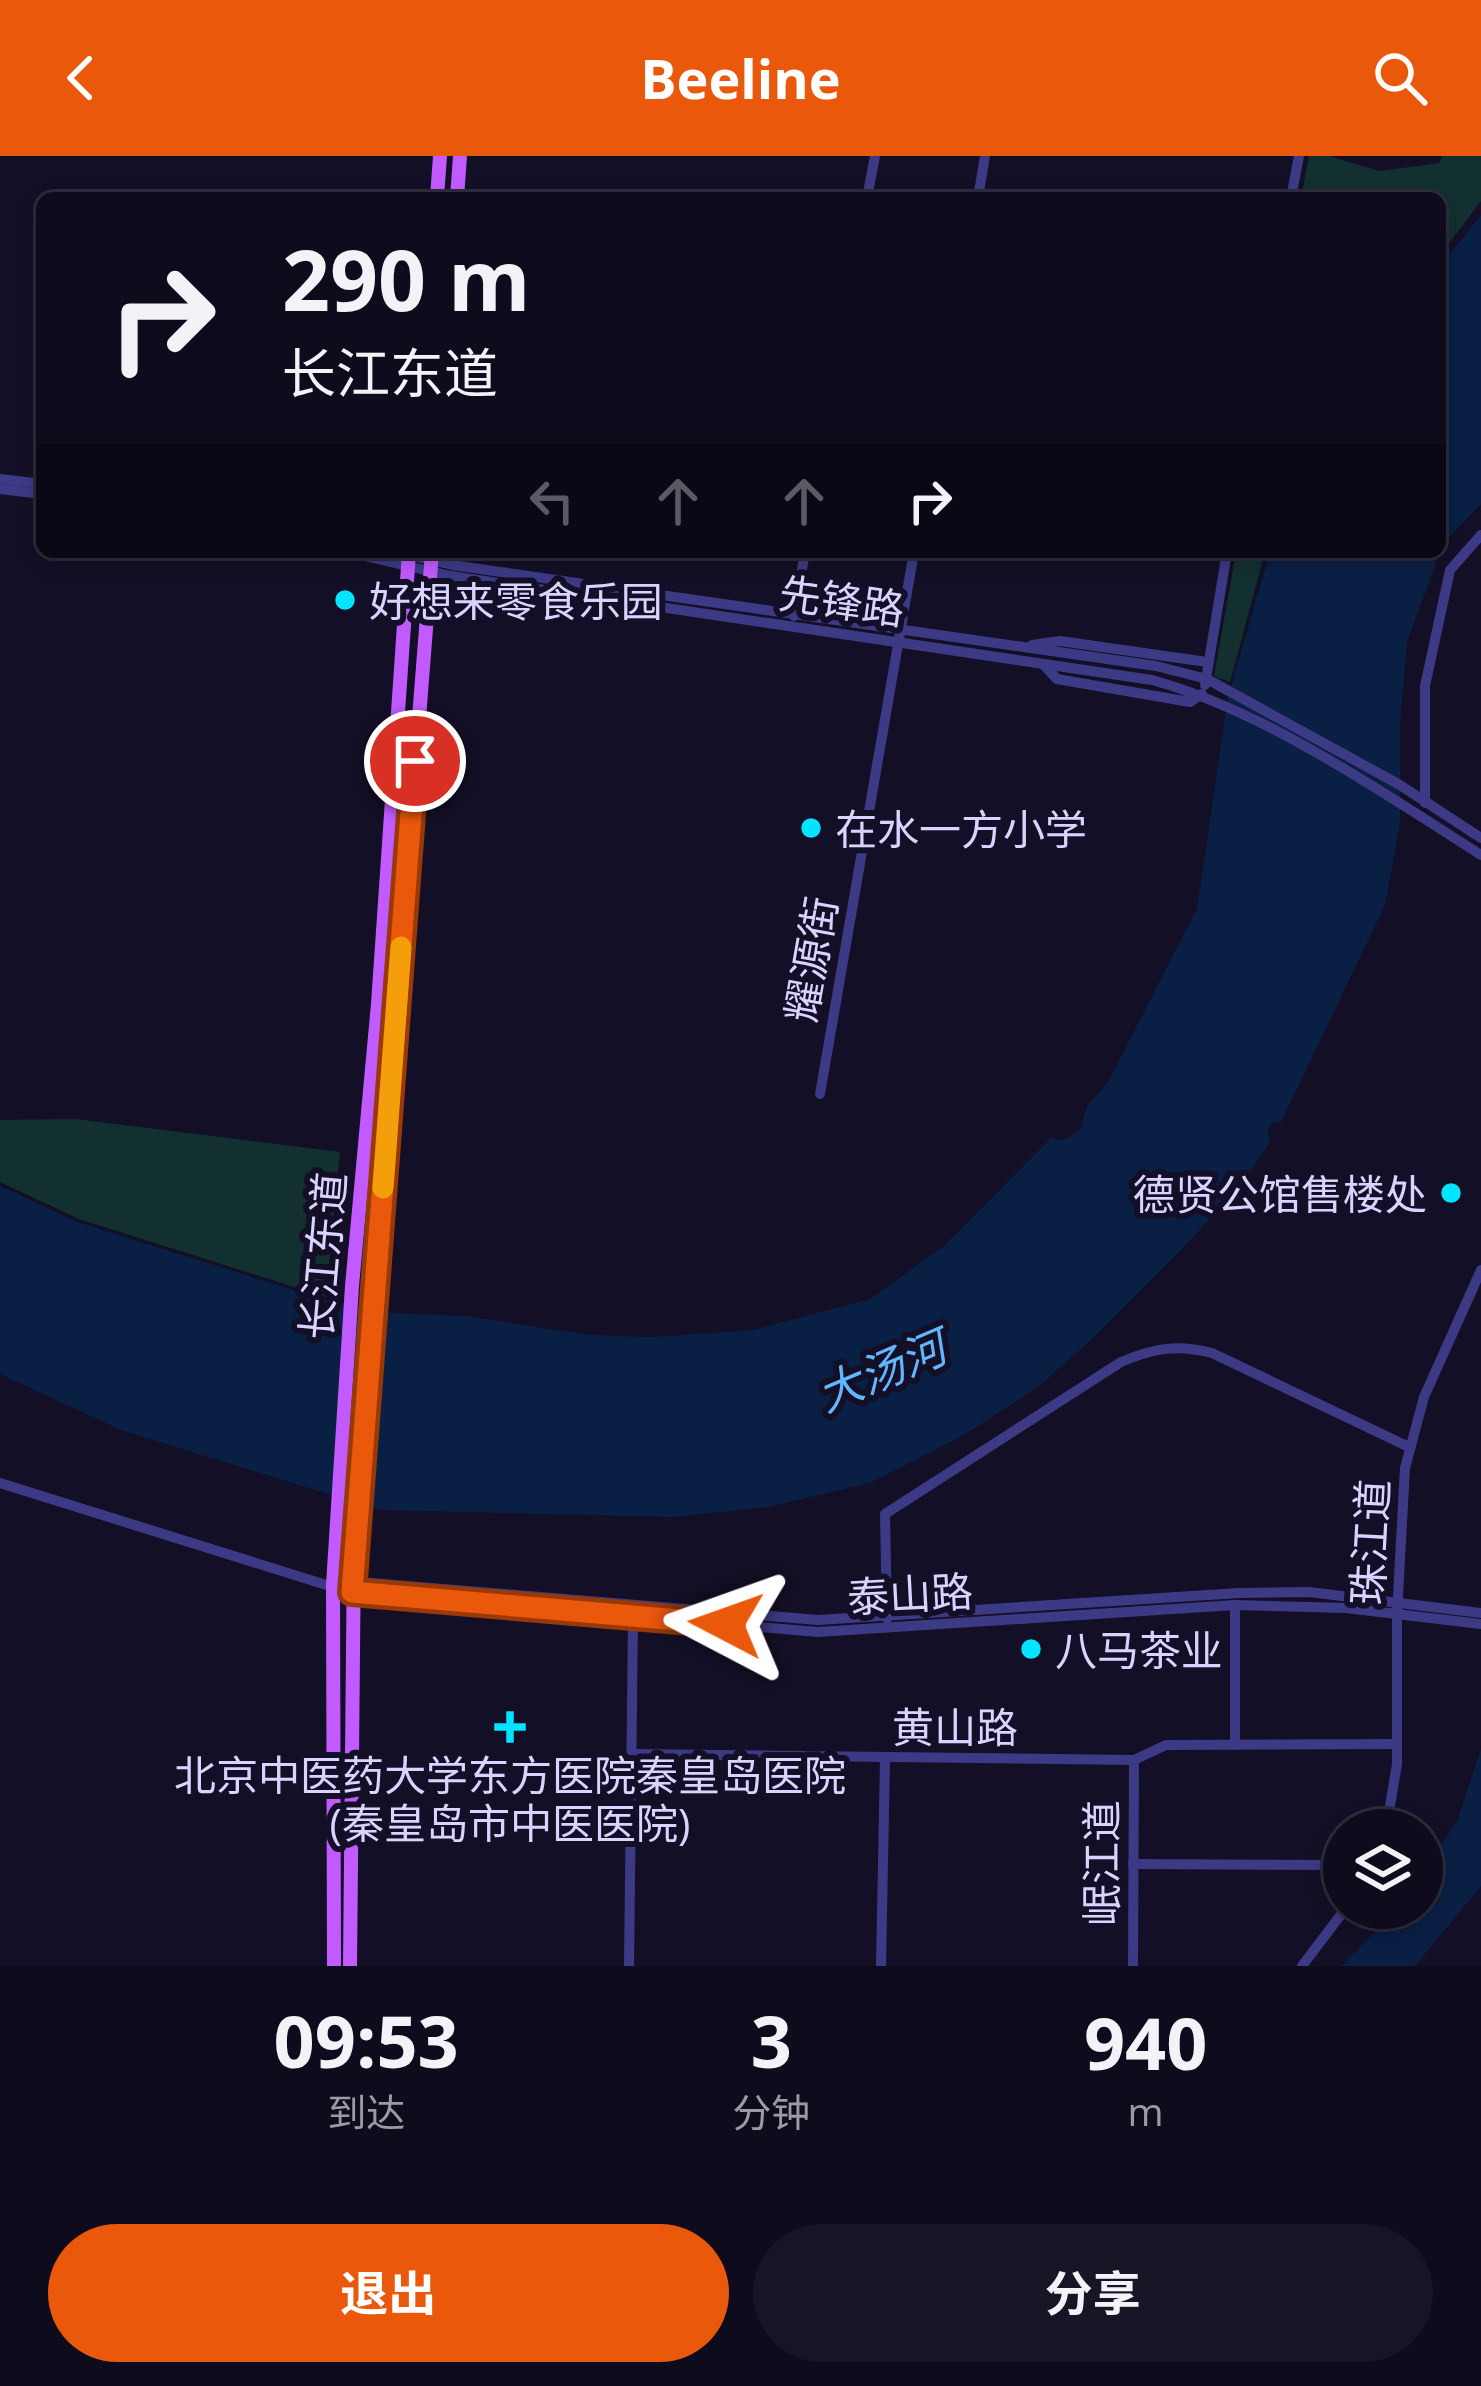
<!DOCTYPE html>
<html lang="zh">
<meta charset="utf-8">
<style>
:root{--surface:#0e0b1c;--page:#171425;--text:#f1f3f6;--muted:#9b9ba3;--line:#2e2b3b;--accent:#ea580c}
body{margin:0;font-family:"Open Sans","Noto Sans SC",sans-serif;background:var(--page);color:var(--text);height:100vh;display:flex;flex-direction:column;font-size:45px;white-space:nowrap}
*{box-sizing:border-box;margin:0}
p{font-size:39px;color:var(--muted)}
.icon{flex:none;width:66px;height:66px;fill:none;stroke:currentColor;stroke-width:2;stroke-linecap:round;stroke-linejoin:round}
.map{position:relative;height:1810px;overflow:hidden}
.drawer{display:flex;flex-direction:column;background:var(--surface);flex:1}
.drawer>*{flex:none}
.top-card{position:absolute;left:36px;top:36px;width:1410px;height:366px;border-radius:18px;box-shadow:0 6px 18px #0003,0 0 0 3px var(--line);background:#0e0b1c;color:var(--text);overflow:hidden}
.tools{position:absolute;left:1323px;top:1653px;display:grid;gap:24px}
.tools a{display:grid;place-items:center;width:120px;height:120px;border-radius:50%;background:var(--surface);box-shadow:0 6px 18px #0003,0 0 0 3px var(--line);font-size:60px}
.pin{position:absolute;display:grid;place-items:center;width:102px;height:102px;color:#fff;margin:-51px;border:6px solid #fff;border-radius:50%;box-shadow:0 3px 12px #0007}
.me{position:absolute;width:132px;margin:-66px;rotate:274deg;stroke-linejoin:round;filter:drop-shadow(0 0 9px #0008)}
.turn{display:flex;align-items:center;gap:42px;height:252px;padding:0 48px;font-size:54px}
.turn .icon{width:156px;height:156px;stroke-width:2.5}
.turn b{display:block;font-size:84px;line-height:102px}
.lanes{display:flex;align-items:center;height:114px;padding:0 48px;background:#0003;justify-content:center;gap:60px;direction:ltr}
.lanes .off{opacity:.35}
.eta{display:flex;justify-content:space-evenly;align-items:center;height:204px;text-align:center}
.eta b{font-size:72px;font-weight:700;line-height:84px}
.primary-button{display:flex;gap:24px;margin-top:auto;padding:24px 48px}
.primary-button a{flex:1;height:138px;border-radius:72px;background:var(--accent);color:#fff;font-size:48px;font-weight:700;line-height:138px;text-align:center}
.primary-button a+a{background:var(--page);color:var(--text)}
header{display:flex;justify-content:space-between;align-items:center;height:156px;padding:0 48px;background:var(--accent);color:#fff;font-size:54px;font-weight:700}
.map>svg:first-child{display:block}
.green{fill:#12302f}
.water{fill:#0a1f44}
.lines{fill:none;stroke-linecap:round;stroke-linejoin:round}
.minor{stroke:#3d3a85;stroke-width:10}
.major{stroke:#c25bff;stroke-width:14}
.route-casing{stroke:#983908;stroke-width:30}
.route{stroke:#ea580c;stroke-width:21}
.slow{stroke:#f59e0b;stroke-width:21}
.poi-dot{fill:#00e5ff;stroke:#130f26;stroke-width:4.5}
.labels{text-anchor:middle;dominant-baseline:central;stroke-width:12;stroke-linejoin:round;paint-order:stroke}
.poi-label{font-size:42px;fill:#d9d4ff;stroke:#130f26;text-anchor:start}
.street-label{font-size:42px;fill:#d9d4ff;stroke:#130f26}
.water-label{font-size:45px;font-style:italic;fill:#62b6ff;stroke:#130f26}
</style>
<header><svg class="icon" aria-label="back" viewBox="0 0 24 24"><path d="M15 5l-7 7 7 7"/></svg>Beeline<svg class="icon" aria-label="search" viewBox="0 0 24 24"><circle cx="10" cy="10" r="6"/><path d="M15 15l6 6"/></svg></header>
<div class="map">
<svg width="1481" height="1810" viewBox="0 0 1481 1810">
<rect width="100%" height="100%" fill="#130f26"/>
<!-- green -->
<g class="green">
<polygon points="1309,0 1329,0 1379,15 1440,7 1442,0 1481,0 1481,45 1440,99 1440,42 1301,42"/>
<polygon points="1236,396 1265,396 1230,526 1214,520"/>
<polygon points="75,963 340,996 326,1141 79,1063 0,1026 0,964"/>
</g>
<!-- water -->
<g class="water">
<polygon points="1481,59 1481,348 1443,387 1440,395 1440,110"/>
<polygon points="1270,396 1440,396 1407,486 1400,566 1400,667 1385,749 1281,966 1273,967 1267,975 1270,986 1244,1026 1181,1094 1092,1183 1037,1232 964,1279 870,1327 768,1351 673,1361 380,1354 121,1274 0,1218 0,1030 77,1066 322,1143 392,1157 467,1160 589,1179 652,1181 754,1174 870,1143 944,1090 1051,982 1064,984 1080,974 1087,950 1108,926 1197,753 1228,541"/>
<polygon points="1481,1593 1481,1730 1415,1810 1341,1810 1375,1776 1393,1752 1422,1752 1422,1714 1457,1666"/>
</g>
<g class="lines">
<!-- minor -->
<g class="minor">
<polyline points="867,42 875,0"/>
<polyline points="978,42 985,0"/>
<polyline points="1291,42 1299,0"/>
<polyline points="0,323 42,328"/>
<polyline points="0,333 42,338"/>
<path d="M347 396 451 420 1152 524C1265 555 1382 636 1481 699"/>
<polyline points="396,396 452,409 1156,510 1207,523 1400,629 1481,682"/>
<polyline points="794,460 805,396"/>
<polyline points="1032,489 1060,485 1207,506"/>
<polyline points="1043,508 1057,523 1190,546 1202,538"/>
<polyline points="1205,529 1227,396"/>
<polyline points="1425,647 1425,530 1450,414 1481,379"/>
<polyline points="820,938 914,396"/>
<polyline points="0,1327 352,1437 818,1476 1235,1449 1346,1452 1481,1468"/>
<polyline points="347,1425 818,1464 1239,1437 1309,1436 1481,1457"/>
<polyline points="1235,1449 1235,1589"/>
<path d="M887 1463 885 1358 1121 1206C1154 1192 1177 1188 1212 1197L1409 1291"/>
<polyline points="632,1598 1134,1604 1166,1589 1397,1588"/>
<polyline points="1386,1674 1397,1608 1397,1458 1405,1312 1424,1241 1481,1114"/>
<polyline points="1133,1708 1344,1709"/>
<polyline points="629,1810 633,1461"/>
<polyline points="881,1810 885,1602"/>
<polyline points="1133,1810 1134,1604"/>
<polyline points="1302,1810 1346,1752"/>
</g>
<!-- major -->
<g class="major">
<polyline points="437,42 440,0"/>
<polyline points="457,42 460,0"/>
<polyline points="334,1810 333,1429 352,1130 378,848 409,396"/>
<polyline points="350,1810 354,1392 432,396"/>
</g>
</g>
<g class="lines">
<!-- route casing -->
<g class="route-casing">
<polyline id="route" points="415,605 352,1436 726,1468"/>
</g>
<!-- route -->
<use href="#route" class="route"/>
<!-- slow -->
<polyline class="slow" points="383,1032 401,791"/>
</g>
<!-- markers -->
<g class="poi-dot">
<circle cx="345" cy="444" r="12"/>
<circle cx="811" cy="672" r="12"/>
<circle cx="1451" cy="1037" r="12"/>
<circle cx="1031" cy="1493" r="12"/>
<path d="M504 1553h12v12h12v12h-12v12h-12v-12h-12v-12h12z"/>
</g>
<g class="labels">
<!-- poi labels -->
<g class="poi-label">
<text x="369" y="444">好想来零食乐园</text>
<text x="835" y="672">在水一方小学</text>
<text x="1427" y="1037" text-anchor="end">德贤公馆售楼处</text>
<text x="1055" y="1493">八马茶业</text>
<text x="510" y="1618" text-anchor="middle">北京中医药大学东方医院秦皇岛医院<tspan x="510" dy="48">(秦皇岛市中医医院)</tspan></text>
</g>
<!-- street labels -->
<g class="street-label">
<text transform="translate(842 444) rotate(8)">先锋路</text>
<text transform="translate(810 803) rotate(-80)">耀源街</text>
<text transform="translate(322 1100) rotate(-85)">长江东道</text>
<text transform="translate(1369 1386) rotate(-87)">珠江道</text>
<text transform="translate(910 1437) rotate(-3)">泰山路</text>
<text x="955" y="1570">黄山路</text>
<text transform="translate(1100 1707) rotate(-90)">岷江道</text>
</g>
<!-- water labels -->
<g class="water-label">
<text transform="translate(881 1214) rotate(-23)">大汤河</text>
</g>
</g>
</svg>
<div class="tools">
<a><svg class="icon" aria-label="layers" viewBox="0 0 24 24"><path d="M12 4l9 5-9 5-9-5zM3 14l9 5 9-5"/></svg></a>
</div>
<div class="pin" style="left:415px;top:605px;background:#d93025"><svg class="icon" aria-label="arrive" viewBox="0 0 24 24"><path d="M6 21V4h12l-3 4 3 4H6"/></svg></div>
<svg class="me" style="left:726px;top:1468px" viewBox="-20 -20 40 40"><path d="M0-17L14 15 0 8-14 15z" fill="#ea580c" stroke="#fff" stroke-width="4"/></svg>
<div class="top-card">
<div class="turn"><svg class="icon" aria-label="right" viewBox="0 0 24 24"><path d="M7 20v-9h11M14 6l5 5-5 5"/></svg><div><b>290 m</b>长江东道</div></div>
<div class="lanes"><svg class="icon off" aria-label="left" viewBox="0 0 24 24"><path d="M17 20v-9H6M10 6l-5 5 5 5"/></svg><svg class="icon off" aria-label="ahead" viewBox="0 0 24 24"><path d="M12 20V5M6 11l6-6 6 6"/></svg><svg class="icon off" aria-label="ahead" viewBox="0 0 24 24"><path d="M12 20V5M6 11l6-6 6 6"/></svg><svg class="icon" aria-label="right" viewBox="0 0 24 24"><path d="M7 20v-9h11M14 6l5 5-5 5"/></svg></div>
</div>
</div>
<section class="drawer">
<div class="eta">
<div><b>09:53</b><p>到达</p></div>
<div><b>3</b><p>分钟</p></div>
<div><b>940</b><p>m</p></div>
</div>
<div class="primary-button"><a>退出</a><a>分享</a></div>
</section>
